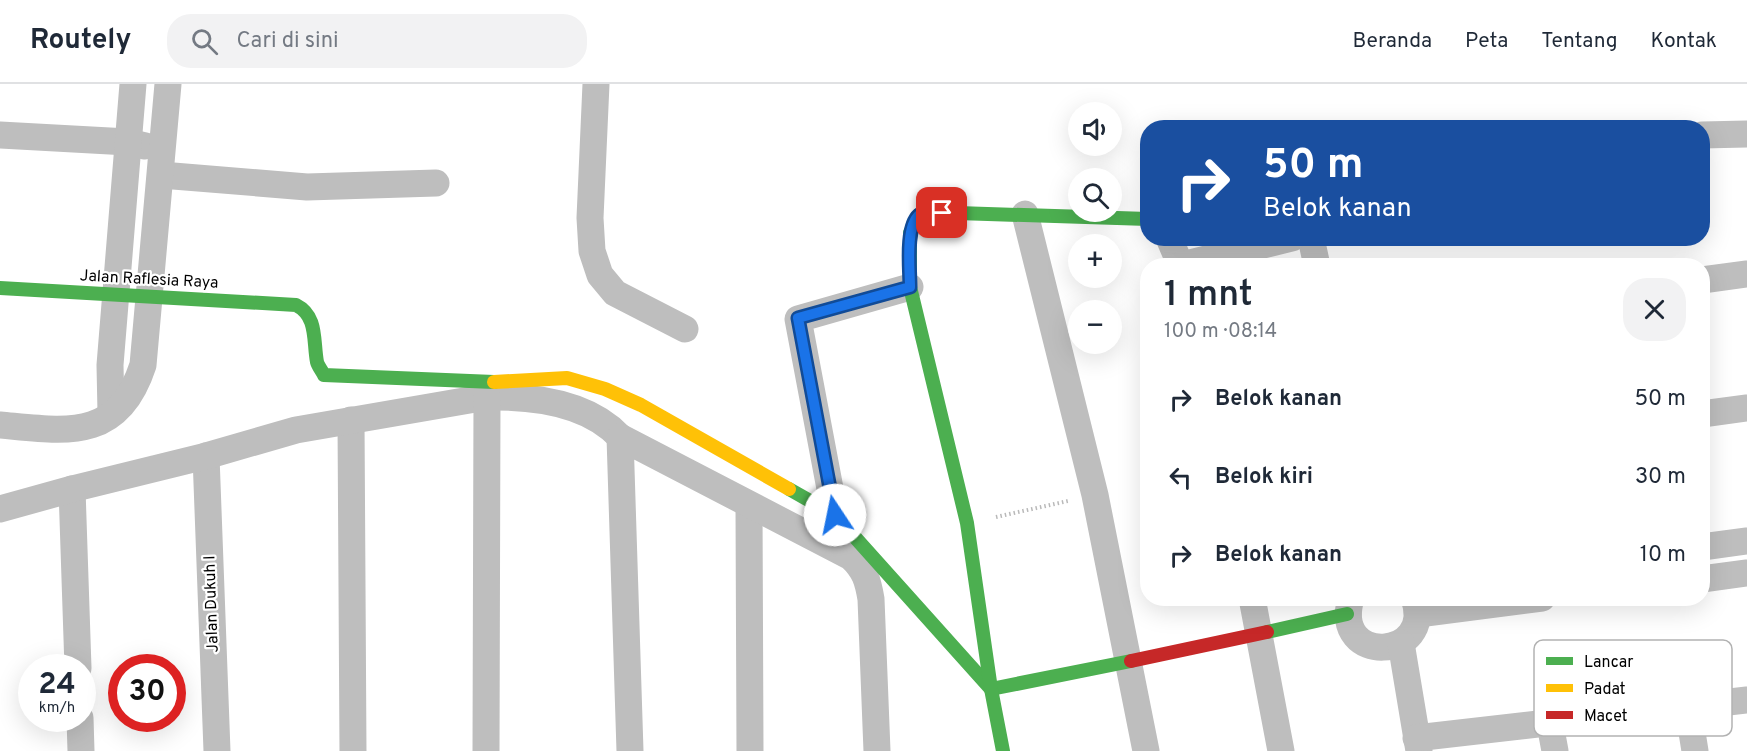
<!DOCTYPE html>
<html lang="id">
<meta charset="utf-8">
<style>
:root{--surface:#fff;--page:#f2f2f3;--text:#1f2937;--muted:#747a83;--line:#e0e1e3}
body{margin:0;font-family:Overpass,sans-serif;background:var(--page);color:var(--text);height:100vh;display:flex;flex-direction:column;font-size:22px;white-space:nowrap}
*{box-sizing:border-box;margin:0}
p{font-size:20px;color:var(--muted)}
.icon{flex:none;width:33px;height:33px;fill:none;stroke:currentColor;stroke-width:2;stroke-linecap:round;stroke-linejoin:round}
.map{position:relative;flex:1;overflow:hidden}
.details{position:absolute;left:1140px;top:174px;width:570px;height:348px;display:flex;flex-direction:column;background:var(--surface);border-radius:24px;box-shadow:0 6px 24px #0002}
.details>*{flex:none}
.banner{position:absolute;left:1140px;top:36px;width:570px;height:126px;border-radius:24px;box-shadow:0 6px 24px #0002;background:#1a4fa0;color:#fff;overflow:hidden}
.controls{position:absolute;left:1068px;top:18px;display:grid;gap:12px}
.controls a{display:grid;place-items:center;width:54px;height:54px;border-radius:50%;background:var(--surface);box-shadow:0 6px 24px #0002;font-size:30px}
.speed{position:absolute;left:18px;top:570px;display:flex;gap:12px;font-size:30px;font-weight:700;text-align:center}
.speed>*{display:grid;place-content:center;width:78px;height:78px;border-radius:50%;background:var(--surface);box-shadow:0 6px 24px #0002;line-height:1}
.speed small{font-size:15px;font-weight:400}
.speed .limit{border:9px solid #d22;background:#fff;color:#111}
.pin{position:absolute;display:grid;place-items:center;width:51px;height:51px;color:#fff;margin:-26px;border-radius:12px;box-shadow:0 3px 9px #0006}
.me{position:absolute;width:66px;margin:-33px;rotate:349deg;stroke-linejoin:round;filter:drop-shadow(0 0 4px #0008)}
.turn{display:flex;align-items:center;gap:21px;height:126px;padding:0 24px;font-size:27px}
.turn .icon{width:78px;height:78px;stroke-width:2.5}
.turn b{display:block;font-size:42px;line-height:51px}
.round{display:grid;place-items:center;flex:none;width:63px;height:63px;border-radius:24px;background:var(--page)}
.head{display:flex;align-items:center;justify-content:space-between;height:102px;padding:0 24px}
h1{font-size:36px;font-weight:600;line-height:45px}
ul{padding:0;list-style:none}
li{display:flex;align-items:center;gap:18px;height:78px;padding:0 24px}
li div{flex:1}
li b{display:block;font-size:22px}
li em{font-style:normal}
header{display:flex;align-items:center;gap:36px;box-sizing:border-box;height:84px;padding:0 30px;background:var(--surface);border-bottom:2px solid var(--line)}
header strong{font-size:28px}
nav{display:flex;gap:33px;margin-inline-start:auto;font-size:21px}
.search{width:420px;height:54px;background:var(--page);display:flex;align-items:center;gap:15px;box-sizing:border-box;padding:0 21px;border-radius:24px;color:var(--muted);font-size:22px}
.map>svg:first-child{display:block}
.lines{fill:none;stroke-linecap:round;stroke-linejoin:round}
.path{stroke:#b9b9b9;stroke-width:4;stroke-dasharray:1.5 3;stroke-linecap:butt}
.street{stroke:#bebebe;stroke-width:27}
.fast{stroke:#4caf50;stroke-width:14}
.slow{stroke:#ffc107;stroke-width:14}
.jam{stroke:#c62828;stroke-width:14}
.route-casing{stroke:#114b97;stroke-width:15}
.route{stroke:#1a73e8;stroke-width:10}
.labels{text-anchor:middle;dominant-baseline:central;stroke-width:4.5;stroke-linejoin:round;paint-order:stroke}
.street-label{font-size:16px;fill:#000;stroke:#fff}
.key{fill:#fff;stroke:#b2b2b2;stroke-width:1.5}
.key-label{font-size:16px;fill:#000}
</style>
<header>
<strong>Routely</strong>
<div class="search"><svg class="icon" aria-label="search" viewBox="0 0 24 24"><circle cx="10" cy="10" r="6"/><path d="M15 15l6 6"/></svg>Cari di sini</div>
<nav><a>Beranda</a><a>Peta</a><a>Tentang</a><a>Kontak</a></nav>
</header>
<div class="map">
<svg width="1747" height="667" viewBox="0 0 1747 667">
<rect width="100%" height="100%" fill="#fff"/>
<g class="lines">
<!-- path -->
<polyline class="path" points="996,433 1068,417"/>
<!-- street -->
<g class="street">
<polyline points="596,0 590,134 592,167 600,191 615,209 685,245"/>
<polyline points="0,51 128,58 145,62"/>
<polyline points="1702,51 1747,50"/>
<polyline points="161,91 307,103 436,99"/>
<polyline points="1025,130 1095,411 1146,667"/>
<polyline points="1169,154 1181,182"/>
<polyline points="1311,154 1317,182"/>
<polyline points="1181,181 1292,154"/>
<polyline points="1702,196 1747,190"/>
<polyline points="111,329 110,281 133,0"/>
<polyline points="1702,330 1747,324"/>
<polyline points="351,336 353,667"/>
<path d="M0 341C66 347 118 358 143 281L168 0"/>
<polyline points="206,372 217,667"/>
<polyline points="72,405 78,584"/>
<polyline points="749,422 750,667"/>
<path d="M0 425 72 405 206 372 296 346 487 313C533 312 587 318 620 353"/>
<polyline points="835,431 798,235 910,203"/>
<polyline points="1702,463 1747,457"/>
<polyline points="1702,495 1747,489"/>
<polyline points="1252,514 1281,667"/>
<path d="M1351 514C1331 583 1436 576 1414 514"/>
<polyline points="1418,530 1542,514"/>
<polyline points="1401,559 1419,667"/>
<polyline points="1688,623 1695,667"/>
<polyline points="80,634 81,667"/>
<polyline points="1550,640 1555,667"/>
<polyline points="1416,654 1747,616"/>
<polyline points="486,667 487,313"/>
<path d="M630 667 620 353 851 473C865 486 868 497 871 515L877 667"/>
</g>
<!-- fast -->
<g class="fast">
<path d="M0 204 296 221C318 232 313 257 317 278 318 282 322 287 324 291L494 298"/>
<polyline points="789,405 835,431 991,605 1131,577"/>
<polyline points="1267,548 1347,530"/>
<polyline points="1003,667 991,605 967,439 910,203 910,149 919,131 927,128 1148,135"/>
</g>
<!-- slow -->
<polyline class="slow" points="494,298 567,294 605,305 641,321 789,405"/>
<!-- jam -->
<polyline class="jam" points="1131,577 1267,548"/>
</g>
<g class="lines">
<!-- route casing -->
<g class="route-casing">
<path id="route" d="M835 431 798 234 910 203C910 186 905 143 919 131 925 126 935 129 942 129"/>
</g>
<!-- route -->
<use href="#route" class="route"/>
</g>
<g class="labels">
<!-- street labels -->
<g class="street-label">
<text transform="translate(149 196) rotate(3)">Jalan Raflesia Raya</text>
<text transform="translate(212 520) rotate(-92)">Jalan Dukuh I</text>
</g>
</g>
<!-- legend -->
<rect x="1534" y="556" width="198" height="96" rx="9" class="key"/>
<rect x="1546" y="573" width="27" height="8" fill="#4caf50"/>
<rect x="1546" y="600" width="27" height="8" fill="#ffc107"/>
<rect x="1546" y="627" width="27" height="8" fill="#c62828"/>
<g class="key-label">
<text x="1584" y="583">Lancar</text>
<text x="1584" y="610">Padat</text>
<text x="1584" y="637">Macet</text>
</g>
</svg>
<div class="controls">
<a><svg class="icon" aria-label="sound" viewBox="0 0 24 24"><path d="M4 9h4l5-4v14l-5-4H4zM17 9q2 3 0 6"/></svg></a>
<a><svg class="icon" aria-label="search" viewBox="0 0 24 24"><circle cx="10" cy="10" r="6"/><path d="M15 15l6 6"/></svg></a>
<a>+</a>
<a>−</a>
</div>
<div class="speed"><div>24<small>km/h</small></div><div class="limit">30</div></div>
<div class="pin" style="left:942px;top:129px;background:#d93025"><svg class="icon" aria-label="arrive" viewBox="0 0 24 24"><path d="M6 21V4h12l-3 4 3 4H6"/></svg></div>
<svg class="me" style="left:835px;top:431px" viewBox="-20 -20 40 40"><circle r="19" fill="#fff"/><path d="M0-13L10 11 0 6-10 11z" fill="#1a73e8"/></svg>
<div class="banner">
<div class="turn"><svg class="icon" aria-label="right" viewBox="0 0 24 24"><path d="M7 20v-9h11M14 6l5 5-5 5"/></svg><div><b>50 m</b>Belok kanan</div></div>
</div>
<section class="details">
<div class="head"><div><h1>1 mnt</h1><p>100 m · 08:14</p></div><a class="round"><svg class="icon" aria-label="close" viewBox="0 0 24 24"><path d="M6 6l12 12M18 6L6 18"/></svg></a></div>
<ul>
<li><svg class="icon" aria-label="right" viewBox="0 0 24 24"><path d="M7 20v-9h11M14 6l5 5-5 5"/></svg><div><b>Belok kanan</b></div><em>50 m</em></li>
<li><svg class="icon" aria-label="left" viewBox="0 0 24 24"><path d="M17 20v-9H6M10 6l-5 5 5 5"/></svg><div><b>Belok kiri</b></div><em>30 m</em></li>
<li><svg class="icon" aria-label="right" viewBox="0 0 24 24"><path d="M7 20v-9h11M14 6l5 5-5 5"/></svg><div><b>Belok kanan</b></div><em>10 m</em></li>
</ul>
</section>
</div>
